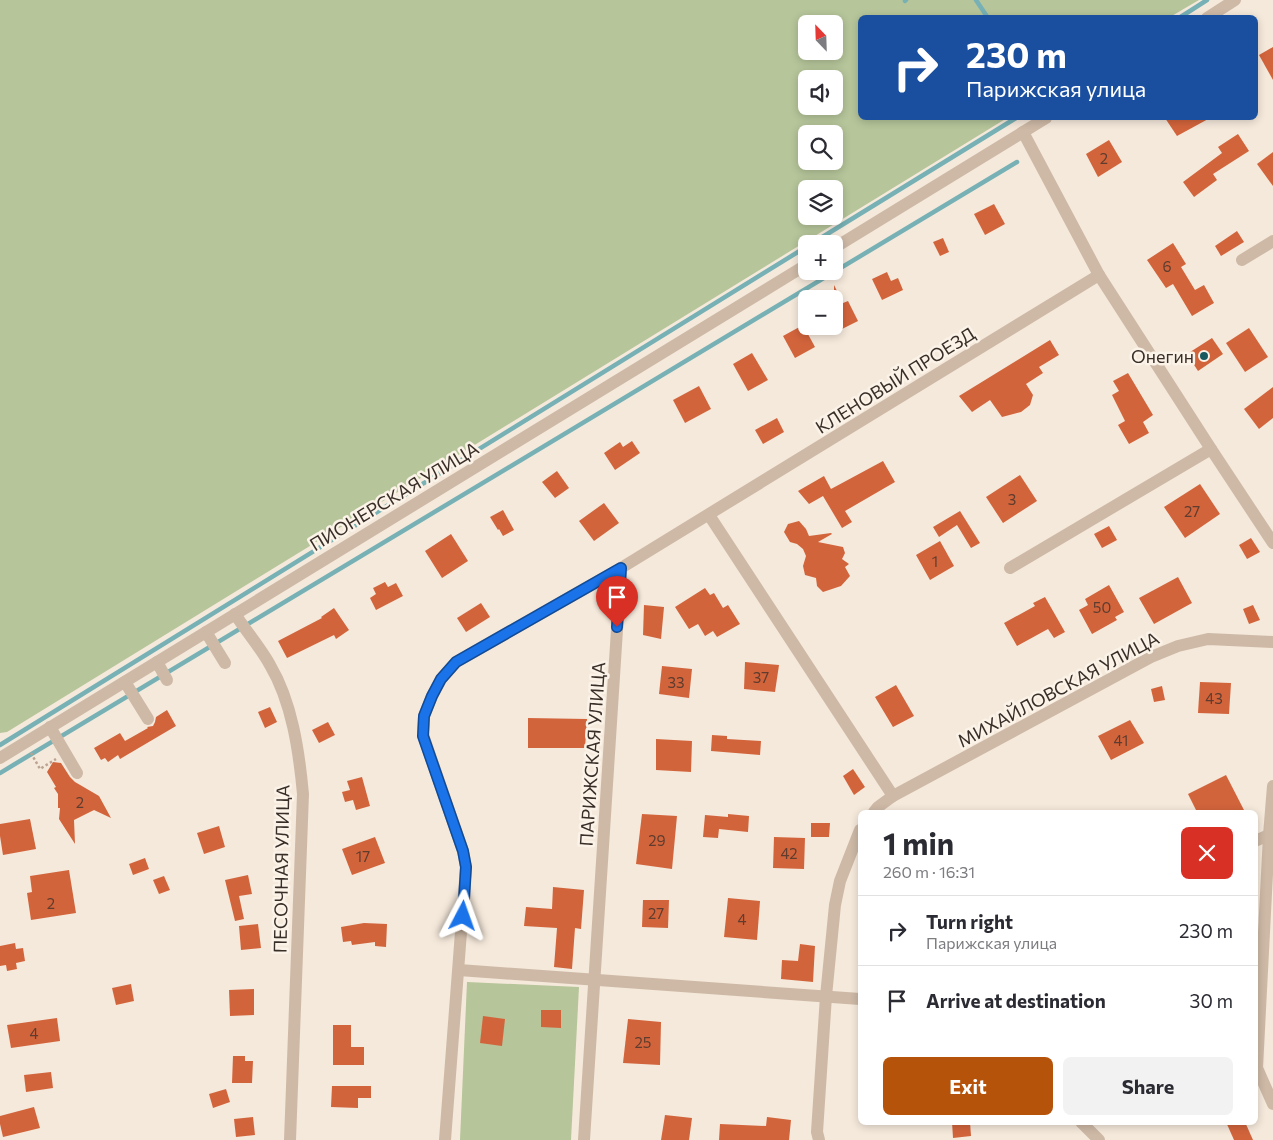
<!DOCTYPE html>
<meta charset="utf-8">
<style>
:root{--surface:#fff;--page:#f2f2f3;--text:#2b2b33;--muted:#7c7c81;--line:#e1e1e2;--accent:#b45309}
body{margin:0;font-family:Commissioner,sans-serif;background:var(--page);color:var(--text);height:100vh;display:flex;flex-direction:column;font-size:19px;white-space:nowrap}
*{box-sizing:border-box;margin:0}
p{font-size:16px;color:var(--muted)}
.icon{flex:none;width:28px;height:28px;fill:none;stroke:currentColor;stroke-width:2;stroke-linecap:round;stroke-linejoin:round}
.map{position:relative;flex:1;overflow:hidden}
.details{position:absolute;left:858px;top:810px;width:400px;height:315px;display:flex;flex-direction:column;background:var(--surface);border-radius:8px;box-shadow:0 2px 8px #0003}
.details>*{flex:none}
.banner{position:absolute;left:858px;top:15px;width:400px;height:105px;border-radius:8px;box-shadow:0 2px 8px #0003;background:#1a4fa0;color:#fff;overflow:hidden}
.needle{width:32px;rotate:337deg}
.tools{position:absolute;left:798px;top:15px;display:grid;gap:10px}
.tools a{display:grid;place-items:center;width:45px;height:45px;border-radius:8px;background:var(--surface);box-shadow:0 2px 8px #0003;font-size:25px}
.pin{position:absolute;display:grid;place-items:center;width:42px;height:42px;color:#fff;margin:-51px -21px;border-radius:50% 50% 50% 0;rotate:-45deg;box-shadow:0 0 5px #0007}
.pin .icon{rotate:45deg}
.me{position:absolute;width:55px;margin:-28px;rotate:4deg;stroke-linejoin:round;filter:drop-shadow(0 0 4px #0008)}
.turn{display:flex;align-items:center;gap:18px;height:105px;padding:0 25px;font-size:22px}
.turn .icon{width:65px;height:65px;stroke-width:2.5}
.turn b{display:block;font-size:35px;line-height:42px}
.round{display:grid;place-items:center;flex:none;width:52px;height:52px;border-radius:8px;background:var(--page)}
.summary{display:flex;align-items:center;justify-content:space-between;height:85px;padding:0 25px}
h1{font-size:30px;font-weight:700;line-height:38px}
.button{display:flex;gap:10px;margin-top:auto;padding:10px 25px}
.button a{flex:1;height:58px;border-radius:8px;background:var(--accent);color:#fff;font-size:20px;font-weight:700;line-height:58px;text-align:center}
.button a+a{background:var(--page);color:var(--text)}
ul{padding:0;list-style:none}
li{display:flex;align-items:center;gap:15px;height:70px;padding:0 25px;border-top:1px solid var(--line)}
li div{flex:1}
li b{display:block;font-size:19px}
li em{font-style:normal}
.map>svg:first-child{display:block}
.green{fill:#b6c59a;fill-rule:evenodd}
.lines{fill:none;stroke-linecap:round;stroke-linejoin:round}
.stream{stroke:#77b1b5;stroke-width:4.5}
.building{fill:#d2643c}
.path{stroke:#baa390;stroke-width:2.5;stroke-dasharray:2.5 2.5;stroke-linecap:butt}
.minor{stroke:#ceb9a6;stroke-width:12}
.route-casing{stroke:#114b97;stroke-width:12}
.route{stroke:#1a73e8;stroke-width:9}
.poi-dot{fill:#185960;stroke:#fbf3e8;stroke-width:2}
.labels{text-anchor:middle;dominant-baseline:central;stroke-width:5;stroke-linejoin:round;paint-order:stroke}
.number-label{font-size:15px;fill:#5f3c2d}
.poi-label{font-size:18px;fill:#392e28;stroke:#fbf3e8;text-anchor:end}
.street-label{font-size:18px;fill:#392e28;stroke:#fbf3e8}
</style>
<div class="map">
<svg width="1273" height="1140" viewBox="0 0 1273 1140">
<rect width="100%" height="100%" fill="#f5e9db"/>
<!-- green -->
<g class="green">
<path d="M0 0H1199L1170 17 860 18V118H1007L7 732 0 733ZM806 24H834V51H806ZM806 79H834V106H806ZM806 134H834V161H806ZM806 189H834V216H806Z"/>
<polygon points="467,982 579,987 571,1140 460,1140"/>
</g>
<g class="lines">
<!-- stream -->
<g class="stream">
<polyline points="976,0 988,18"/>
<polyline points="905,1 906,0"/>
<polyline points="1179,18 1207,0"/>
<polyline points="811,244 1016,118"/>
<polyline points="0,745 806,247"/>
<polyline points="0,773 1017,162"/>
</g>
</g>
<!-- building -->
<g class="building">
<polygon points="1273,47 1273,80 1259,55"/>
<polygon points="1165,118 1210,118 1177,136"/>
<polygon points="1238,134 1249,151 1213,174 1217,180 1194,197 1183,182 1222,153 1218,147"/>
<polygon points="1109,140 1122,162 1098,177 1086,154"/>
<polygon points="1273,152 1273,186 1257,164"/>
<polygon points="994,204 1005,224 985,235 974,214"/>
<polygon points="1237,231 1244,242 1221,256 1215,246"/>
<polygon points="943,238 949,252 940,256 933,242"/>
<polygon points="1173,243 1186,264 1181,267 1195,290 1204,285 1214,303 1192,316 1173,284 1166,288 1147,260"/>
<polygon points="887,272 891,281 898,278 903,290 882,300 872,279"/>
<polygon points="834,285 843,303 848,301 858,321 834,333"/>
<polygon points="803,325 815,347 795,358 783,336"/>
<polygon points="1249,328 1268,357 1245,372 1226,343"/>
<polygon points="1212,338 1223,354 1198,371 1187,354"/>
<polygon points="1050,340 1059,355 1039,367 1043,373 1026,384 1033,395 1030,405 1021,412 1002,417 990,400 972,412 959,396"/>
<polygon points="752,353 768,380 748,391 733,364"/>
<polygon points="1128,373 1153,415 1143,422 1149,433 1129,444 1118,425 1125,421 1112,395 1119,391 1113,381"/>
<polygon points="699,386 711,409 685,423 673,400"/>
<polygon points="1273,387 1273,418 1259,429 1244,409"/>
<polygon points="777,418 784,432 763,444 755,430"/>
<polygon points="632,441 640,453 615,470 604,453 620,442 623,447"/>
<polygon points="883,461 895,482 845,511 852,522 842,528 823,496 809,504 798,491 824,476 831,489"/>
<polygon points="557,471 569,488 555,498 542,482"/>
<polygon points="1020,475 1037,501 1003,523 986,497"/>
<polygon points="1200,484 1220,514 1185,538 1164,507"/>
<polygon points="604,503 619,523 594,541 579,521"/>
<polygon points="503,510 514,530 503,536 499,529 498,530 490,517"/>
<polygon points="960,511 980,543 971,548 957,525 939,537 933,527"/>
<polygon points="799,521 806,529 809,536 831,533 832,534 818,542 843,547 845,553 842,559 849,564 845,567 850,576 841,586 823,592 817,586 816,578 805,575 803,566 806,556 803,549 797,544 790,542 784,532 788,524"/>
<polygon points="1109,526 1117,540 1102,548 1094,534"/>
<polygon points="451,534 468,561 442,578 425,551"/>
<polygon points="1251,538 1260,552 1247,559 1239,545"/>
<polygon points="940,541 954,566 930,580 916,555"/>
<polygon points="1178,577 1192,603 1154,624 1139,598"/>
<polygon points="385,582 388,587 396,583 403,596 376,610 370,598 376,594 373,588"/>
<polygon points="1109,585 1124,612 1115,617 1117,620 1092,634 1079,610 1088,605 1085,599"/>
<polygon points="705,588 710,595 714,593 723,608 728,605 740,624 717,637 713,631 705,636 698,624 689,629 675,607"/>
<polygon points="1045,597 1065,632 1054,638 1048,629 1017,646 1004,623 1035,606 1033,603"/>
<polygon points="481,603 490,617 466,632 457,618"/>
<polygon points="644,605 664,607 661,639 643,635"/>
<polygon points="1253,605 1260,620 1249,624 1243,609"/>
<polygon points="334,608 349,630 336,639 334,635 287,658 278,641 322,618 321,617"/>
<polygon points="745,662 779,665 775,692 744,689"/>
<polygon points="662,666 692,669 689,698 659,694"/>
<polygon points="1200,682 1231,683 1229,714 1198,713"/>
<polygon points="896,685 914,716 893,727 875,697"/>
<polygon points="1162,686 1165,700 1154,702 1151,689"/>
<polygon points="270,707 277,722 265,728 258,712"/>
<polygon points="167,710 176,726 120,759 118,755 108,762 105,758 101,760 94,748 120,733 125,741 148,728 147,727 153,726 155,722 156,717"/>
<polygon points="528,718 587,719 585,748 528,748"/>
<polygon points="1130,720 1144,743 1111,760 1098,736"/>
<polygon points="328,722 335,735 319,743 312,730"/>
<polygon points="712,735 727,736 727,739 761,741 760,755 711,751"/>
<polygon points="656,739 692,741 691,772 656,770"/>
<polygon points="53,762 61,763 70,777 75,782 99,796 111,818 94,810 74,820 75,844 59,819 60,808 58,808 58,794 54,788 56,787 47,772"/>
<polygon points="853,769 865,787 854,795 843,776"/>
<polygon points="1226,775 1245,812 1197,812 1188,794"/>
<polygon points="362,777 370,806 356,810 353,800 345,802 342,792 350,790 347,781"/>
<polygon points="642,814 677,816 672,869 636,864"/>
<polygon points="728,814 749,816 748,832 719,829 718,838 703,837 705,815 728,817"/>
<polygon points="30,819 36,849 3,855 0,836 0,824"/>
<polygon points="811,823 830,823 829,837 811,837"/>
<polygon points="219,826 225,847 204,854 197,833"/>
<polygon points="375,837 385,863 352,875 342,849"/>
<polygon points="774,837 805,838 804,869 773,868"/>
<polygon points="145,858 149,869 133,875 129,864"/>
<polygon points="69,870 76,913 31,920 27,893 32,892 30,876"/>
<polygon points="248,875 252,894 239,896 244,919 235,921 225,880"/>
<polygon points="164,876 170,890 159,894 153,880"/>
<polygon points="553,887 584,890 581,929 575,928 572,969 554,967 557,928 524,926 526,907 552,909"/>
<polygon points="728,898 760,901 757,940 724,937"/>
<polygon points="643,900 669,900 668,928 642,927"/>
<polygon points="364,923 387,924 386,947 375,946 375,942 352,945 351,941 343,942 341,927"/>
<polygon points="258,924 261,948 241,950 239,926"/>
<polygon points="15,943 16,949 23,948 25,961 16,963 17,969 7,971 6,965 0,966 0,946"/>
<polygon points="800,944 815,946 813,982 781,979 782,960 798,961"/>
<polygon points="131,984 134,1001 116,1005 112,988"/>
<polygon points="254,989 254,1015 230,1016 229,990"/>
<polygon points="541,1010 561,1010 561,1028 541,1027"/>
<polygon points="483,1016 505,1019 502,1046 480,1043"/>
<polygon points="57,1018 60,1041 11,1048 7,1025"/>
<polygon points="628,1019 661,1022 660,1065 623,1063"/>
<polygon points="333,1025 351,1025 351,1047 364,1047 364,1065 333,1065"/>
<polygon points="233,1056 245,1056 245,1061 253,1061 252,1083 232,1083"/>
<polygon points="51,1072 53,1088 26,1092 24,1075"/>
<polygon points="332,1086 371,1086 371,1098 358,1098 358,1108 331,1107"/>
<polygon points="226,1089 230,1102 213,1108 209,1094"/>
<polygon points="34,1107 40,1128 3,1137 0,1124 0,1116"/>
<polygon points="665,1115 692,1118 689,1140 661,1140"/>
<polygon points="253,1117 255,1135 236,1137 234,1119"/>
<polygon points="767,1117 791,1120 789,1140 719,1140 720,1124 766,1126"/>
<polygon points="952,1122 970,1122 971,1136 953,1138"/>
<polygon points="1226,1122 1245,1122 1253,1140 1234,1140"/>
</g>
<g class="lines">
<!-- path -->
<polyline class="path" points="31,753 40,769 56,759"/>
<!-- minor -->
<g class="minor">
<polyline points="1207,18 1235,0"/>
<polyline points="1023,132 1099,275 1211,449 1273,543"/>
<polyline points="834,248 1046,118"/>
<polyline points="1242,260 1273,241"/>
<polyline points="709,515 893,796"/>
<polyline points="1010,568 1211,449"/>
<path d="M235 614C246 631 260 647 270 665 292 702 299 751 303 794L290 1140"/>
<polyline points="206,632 225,663"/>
<polyline points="157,662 167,680"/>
<polyline points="125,682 148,719"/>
<polyline points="50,727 77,773"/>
<polyline points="0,758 806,265"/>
<polyline points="1273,786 1269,835 1257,1068 1273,1104"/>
<polyline points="874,812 878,807 893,796 1151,657 1178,646 1208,639 1273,642"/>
<polyline points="1255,841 1269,835"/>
<polyline points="459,970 860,999"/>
<polyline points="1081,1122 1099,1140"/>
<polyline points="445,1140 466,867 463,851 423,735 424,716 432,696 441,679 456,662 621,568 1099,275"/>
<polyline points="584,1140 621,568"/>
<polyline points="819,1140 817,1132 826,996 835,905 840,881 860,830"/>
</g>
</g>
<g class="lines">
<!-- route casing -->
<g class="route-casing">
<polyline id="route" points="463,916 466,867 463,851 423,736 424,716 432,696 441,679 456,662 621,568 617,627"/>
</g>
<!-- route -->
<use href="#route" class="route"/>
</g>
<!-- markers -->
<circle class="poi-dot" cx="1204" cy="356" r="5"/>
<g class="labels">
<!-- number labels -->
<g class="number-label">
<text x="1104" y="158">2</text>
<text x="1167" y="266">6</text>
<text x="1012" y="499">3</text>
<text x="1192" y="511">27</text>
<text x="935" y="561">1</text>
<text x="1102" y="607">50</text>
<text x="761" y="677">37</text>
<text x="676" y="682">33</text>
<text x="1214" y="698">43</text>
<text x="1121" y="740">41</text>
<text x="80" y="802">2</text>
<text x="657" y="840">29</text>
<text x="789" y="853">42</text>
<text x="363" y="856">17</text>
<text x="51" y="903">2</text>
<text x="656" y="913">27</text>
<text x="742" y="919">4</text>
<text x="34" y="1033">4</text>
<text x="643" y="1042">25</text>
</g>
<!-- poi labels -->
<g class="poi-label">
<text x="1194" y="356">Онегин</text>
</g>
<!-- street labels -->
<g class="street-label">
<text transform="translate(895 380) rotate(-32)">КЛЕНОВЫЙ ПРОЕЗД</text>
<text transform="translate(394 496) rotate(-31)">ПИОНЕРСКАЯ УЛИЦА</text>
<text transform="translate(1058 689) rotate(-28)">МИХАЙЛОВСКАЯ УЛИЦА</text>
<text transform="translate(592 754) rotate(-86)">ПАРИЖСКАЯ УЛИЦА</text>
<text transform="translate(281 869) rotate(-89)">ПЕСОЧНАЯ УЛИЦА</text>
</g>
</g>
</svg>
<div class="tools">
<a><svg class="needle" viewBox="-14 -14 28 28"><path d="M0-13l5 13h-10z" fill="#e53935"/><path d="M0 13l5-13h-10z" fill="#7c7c81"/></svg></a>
<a><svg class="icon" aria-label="sound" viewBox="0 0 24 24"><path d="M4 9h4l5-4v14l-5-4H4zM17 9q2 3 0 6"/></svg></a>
<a><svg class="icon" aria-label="search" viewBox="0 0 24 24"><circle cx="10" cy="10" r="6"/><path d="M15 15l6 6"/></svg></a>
<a><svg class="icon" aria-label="layers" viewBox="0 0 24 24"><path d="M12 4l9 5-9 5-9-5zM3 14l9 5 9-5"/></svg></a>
<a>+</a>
<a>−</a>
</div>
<div class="pin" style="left:617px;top:627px;background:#d93025"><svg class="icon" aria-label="arrive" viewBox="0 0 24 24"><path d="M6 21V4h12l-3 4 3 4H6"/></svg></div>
<svg class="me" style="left:463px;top:916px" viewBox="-20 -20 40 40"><path d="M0-17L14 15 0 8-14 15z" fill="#1a73e8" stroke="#fff" stroke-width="4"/></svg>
<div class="banner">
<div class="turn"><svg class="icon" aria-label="right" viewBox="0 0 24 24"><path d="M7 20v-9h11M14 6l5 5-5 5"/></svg><div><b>230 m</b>Парижская улица</div></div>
</div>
<section class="details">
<div class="summary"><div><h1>1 min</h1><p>260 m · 16:31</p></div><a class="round" style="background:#d93025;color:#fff"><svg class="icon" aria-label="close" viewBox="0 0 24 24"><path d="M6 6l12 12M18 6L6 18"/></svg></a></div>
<ul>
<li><svg class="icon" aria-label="right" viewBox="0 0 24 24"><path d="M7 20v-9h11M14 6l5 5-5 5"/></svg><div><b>Turn right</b><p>Парижская улица</p></div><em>230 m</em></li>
<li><svg class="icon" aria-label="arrive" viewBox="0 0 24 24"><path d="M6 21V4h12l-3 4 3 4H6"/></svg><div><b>Arrive at destination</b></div><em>30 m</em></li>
</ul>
<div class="button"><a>Exit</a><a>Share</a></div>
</section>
</div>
